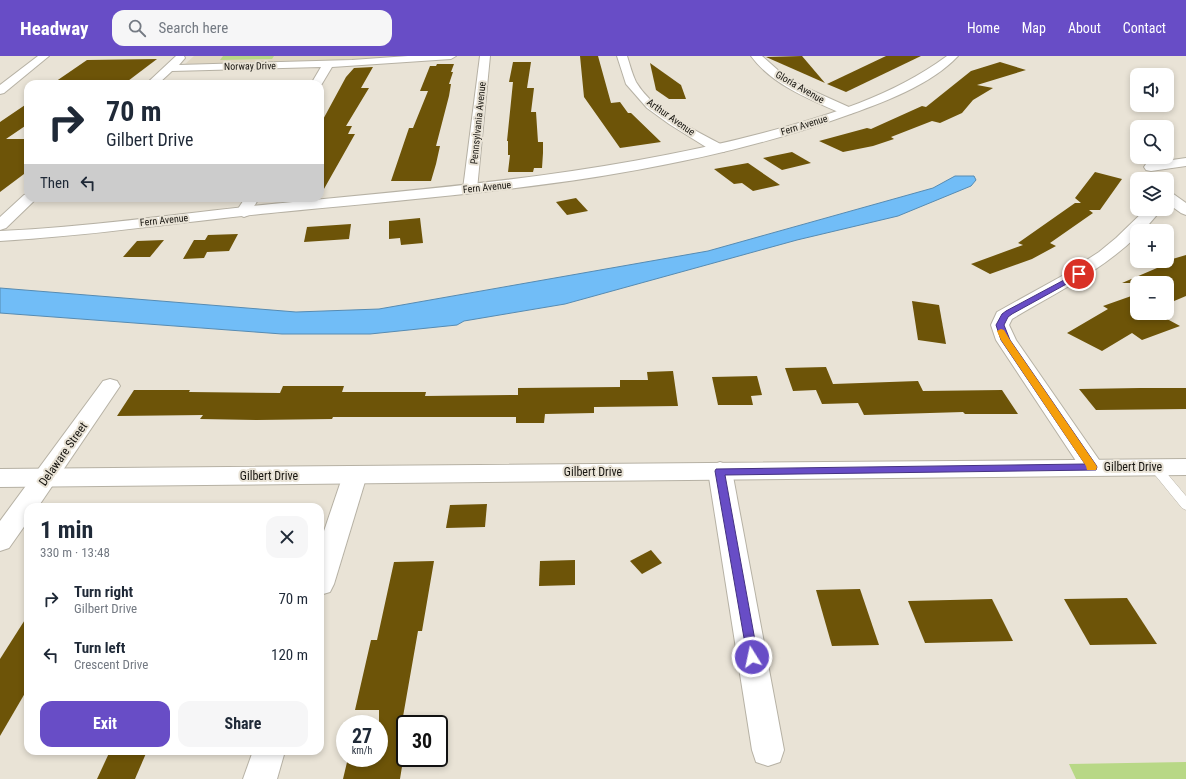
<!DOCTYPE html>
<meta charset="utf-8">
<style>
:root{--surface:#fff;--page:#f6f6f7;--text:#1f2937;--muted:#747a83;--accent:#684dc6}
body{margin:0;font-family:"Roboto Condensed",sans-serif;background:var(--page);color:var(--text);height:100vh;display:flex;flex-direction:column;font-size:15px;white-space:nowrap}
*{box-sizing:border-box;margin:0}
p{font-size:13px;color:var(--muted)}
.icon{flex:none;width:22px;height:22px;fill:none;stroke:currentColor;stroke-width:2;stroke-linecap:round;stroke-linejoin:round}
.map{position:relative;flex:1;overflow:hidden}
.side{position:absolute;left:24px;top:447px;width:300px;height:252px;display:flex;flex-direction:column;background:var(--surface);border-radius:12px;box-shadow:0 2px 6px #0003}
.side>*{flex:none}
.guide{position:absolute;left:24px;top:24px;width:300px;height:122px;border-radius:12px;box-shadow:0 2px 6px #0003;background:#fff;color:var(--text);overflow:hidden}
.tools{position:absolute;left:1130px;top:12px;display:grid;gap:8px}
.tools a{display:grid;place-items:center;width:44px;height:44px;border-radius:8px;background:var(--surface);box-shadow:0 2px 6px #0003;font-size:20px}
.speed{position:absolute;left:336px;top:659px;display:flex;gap:8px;font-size:20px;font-weight:700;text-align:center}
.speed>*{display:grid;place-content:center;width:52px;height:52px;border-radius:50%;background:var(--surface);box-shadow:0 2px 6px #0003;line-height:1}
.speed small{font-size:10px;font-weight:400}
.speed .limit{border:2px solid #111;border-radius:6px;background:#fff;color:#111}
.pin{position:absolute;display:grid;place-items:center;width:34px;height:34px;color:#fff;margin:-17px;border:2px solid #fff;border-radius:50%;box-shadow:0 1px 4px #0007}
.me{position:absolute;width:44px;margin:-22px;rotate:350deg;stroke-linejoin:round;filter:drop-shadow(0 0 3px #0008)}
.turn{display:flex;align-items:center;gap:14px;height:84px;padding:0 16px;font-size:18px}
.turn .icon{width:52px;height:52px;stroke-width:2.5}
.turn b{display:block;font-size:28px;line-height:34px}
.then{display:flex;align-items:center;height:38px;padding:0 16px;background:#0003;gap:8px;font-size:15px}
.round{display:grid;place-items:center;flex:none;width:42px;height:42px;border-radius:12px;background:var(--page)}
.head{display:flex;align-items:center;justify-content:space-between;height:68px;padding:0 16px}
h1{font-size:24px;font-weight:700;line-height:30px}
.primary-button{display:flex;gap:8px;margin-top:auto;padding:8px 16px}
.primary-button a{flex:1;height:46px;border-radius:12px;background:var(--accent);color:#fff;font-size:16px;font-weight:700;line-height:46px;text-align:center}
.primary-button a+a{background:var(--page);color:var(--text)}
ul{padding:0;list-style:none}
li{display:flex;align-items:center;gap:12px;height:56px;padding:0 16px}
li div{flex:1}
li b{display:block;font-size:15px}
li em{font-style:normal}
header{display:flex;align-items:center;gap:24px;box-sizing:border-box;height:56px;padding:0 20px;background:var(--accent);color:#fff}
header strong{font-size:19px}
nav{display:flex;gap:22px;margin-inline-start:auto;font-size:14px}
.search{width:280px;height:36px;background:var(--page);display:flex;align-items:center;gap:10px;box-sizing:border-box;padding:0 14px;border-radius:12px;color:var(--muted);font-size:15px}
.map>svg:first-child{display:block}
.built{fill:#e0d7c3}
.green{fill:#b8d886}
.water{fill:#71bdf7;stroke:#568bb2}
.building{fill:#6d5408}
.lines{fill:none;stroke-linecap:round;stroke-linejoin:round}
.service-casing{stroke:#b6b1a4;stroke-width:1}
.minor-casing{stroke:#b6b1a4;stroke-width:2}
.tertiary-casing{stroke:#b6b1a4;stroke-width:2}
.service{fill:#fff;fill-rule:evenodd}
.minor{fill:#fff;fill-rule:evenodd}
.tertiary{fill:#fff;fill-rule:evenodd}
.route{fill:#684dc6;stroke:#443281}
.slow{fill:#f59e0b}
.labels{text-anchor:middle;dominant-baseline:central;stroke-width:4;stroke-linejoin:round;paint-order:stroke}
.far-street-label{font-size:10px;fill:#181611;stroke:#e9e3d6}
.street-label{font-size:12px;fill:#181611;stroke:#e9e3d6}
</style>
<header>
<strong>Headway</strong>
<div class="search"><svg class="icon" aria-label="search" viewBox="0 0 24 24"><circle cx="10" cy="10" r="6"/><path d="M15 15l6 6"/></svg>Search here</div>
<nav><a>Home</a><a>Map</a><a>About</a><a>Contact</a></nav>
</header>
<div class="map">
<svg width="1186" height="723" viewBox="0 0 1186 723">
<rect width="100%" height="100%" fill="#e9e3d6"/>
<!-- built -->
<polygon class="built" points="194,0 413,0 318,5 185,8"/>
<!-- green -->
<g class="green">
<polygon points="223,0 274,0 272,3 220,4"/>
<polygon points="1186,706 1186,723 1076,723 1069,708"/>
</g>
<!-- water -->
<polygon class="water" points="955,120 974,120 976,124 971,130 898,160 797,184 565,248 464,265 457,269 370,278 282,278 0,257 0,232 296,256 379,253 708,195 933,132"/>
<!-- building -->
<g class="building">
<polygon points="580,0 598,0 611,47 620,46 628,57 631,57 661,86 620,92 584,41"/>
<polygon points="802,0 825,27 766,1"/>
<polygon points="886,0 921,0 846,36 827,28"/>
<polygon points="157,3 124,28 52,28 87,4"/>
<polygon points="513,6 531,6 527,32 534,32 531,56 536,56 538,86 543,86 543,97 542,112 534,112 533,116 508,116 510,99 508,99 508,85 507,85 513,26 509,26"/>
<polygon points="1000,6 1026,14 977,29 993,32 973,44 962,57 940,67 932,65 891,81 894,83 873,90 843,96 819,85 867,72 871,73 922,50 926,51 971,15"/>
<polygon points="650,7 681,29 686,43 669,43 656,34"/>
<polygon points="437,8 454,8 451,16 453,16 449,28 451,28 449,40 436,90 440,90 436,108 431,125 391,125 409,72 413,72 428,35 420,35 430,10 436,10"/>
<polygon points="373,11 361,32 369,32 346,70 352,70 348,78 355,78 320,140 320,69 346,21 354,12"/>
<polygon points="28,47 28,68 6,83 28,83 28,115 0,136 0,66"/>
<polygon points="792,96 811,107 782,114 763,102"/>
<polygon points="748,107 780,129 753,135 742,127 734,128 714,113"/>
<polygon points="1095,116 1122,123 1100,154 1089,154 1093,157 1050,187 1056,190 1032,203 990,218 971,208 1023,189 1018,187 1075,147 1081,147 1075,142"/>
<polygon points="576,142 588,155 567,159 556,146"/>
<polygon points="420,162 423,187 401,189 400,182 389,183 389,165"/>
<polygon points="351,168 349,183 304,186 307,171"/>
<polygon points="238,178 229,195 207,196 204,202 183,203 194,184 205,184 208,179"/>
<polygon points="164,184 150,201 123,201 137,185"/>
<polygon points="1186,199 1186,240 1167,248 1167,228 1169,227 1122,227 1164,209 1159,207"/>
<polygon points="1137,238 1137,257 1156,257 1180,270 1142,284 1132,277 1102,295 1067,277 1108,253 1103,250"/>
<polygon points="912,245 939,249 946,288 918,284"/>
<polygon points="826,311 833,328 918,325 923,335 1002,334 1018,358 965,358 963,356 864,359 858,347 822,348 816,334 793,335 785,312"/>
<polygon points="673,315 678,350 594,351 594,357 545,358 544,367 516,367 516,361 333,361 332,363 257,364 200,363 203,359 117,360 134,334 190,334 189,336 280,337 283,330 344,330 342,336 426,336 425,340 518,339 518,332 620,331 620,324 648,324 647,316"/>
<polygon points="757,320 762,339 751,340 753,349 718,349 712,321"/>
<polygon points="1140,332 1186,332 1186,353 1096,354 1079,333"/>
<polygon points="487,448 485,471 446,472 450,449"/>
<polygon points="651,494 662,507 642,518 630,505"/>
<polygon points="575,504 575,529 539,530 540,505"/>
<polygon points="434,505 422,575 418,575 401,672 405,672 405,692 400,723 343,723 348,702 379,702 379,654 355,654 371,584 377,584 394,506"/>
<polygon points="860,533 879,589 832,590 816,534"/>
<polygon points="1127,542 1157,588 1090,589 1064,543"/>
<polygon points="992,543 1013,585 925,587 908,545"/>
<polygon points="28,559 28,632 0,680 0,603"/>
<polygon points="110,695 147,695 135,723 97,723"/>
</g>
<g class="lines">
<!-- service casing -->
<g class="service-casing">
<polygon id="service" points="1155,407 1159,408 1186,440 1186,454 1182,452 1151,414 1149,411 1151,408"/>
</g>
<!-- minor casing -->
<g class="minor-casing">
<g id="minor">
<polygon points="176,0 184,0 185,2 179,9 352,4 408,0 456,0 451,3 332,11 320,31 320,28 311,28 321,11 172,15 158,28 146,28"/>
<polygon points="480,0 490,0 477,133 475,136 470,137 465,136 463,133"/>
<path d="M617 0H627C630 9 632 18 636 26 655 57 694 73 724 90L726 93 724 96H714L669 68 647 52 626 28Z"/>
<path d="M751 0H762L780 16 802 30 851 52 853 55 851 58H843C811 44 772 29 751 0Z"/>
<polygon points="1186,102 1186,110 1151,115 1146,114 1144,111 1146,108 1151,107"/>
<polygon points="1167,136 1172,137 1186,147 1186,159 1181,157 1167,147"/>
<polygon points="28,138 28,142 36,142 34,145 6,172 0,174 0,161 24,139"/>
<polygon points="245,142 259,142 249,159 244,161 239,159 236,156"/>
<path d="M1146 153H1162L1143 175H1137V180C1100 216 1055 237 1012 263L1009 269 1016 284 1104 411 1100 417 1092 419 1084 417 996 284 991 269 997 256 1062 220 1099 196 1116 182Z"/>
<polygon points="110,323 117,325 120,330 38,451 28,451 28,465 9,492 0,495 0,465 103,325"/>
<polygon points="720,406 728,409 732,415 784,694 780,706 768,710 756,706 752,694 708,415 712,409"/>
<polygon points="355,410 363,413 367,419 334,528 330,536 320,539 320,487 343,419 347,413"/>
<polygon points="253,695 285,695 277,723 243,723"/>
</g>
</g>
<!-- tertiary casing -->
<g class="tertiary-casing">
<g id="tertiary">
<polygon points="38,0 49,0 4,37 0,38 0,29"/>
<path d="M947 0H958C931 29 882 47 845 60 662 126 463 138 271 157 181 166 90 180 0 185V175C91 171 181 157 272 148 437 132 603 119 763 77 827 60 893 40 947 0Z"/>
<polygon points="1186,403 1186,419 0,431 0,413"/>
</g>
</g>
<!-- service -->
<use href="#service" class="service"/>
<!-- minor -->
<use href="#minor" class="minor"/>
<!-- tertiary -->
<use href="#tertiary" class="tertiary"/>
</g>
<!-- route -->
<polygon class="route" points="1079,216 1081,217 1081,220 1012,258 1008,261 1004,269 1010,284 1096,409 1097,411 1096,414 725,419 758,601 756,605 752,607 748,605 715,415 716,413 1085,408 1001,284 996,269 1002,258 1006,255"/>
<!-- slow -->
<polygon class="slow" points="1001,273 1004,274 1010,284 1096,409 1097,411 1096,414 1087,414 1086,410 1001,284 997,275"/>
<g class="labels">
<!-- far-street labels -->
<g class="far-street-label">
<text transform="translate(250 10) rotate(-1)">Norway Drive</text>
<text transform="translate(800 31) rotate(30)">Gloria Avenue</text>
<text transform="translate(671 61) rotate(35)">Arthur Avenue</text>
<text transform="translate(478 67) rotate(-84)">Pennsylvania Avenue</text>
<text transform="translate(804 69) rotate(-17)">Fern Avenue</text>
<text transform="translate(487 131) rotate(-6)">Fern Avenue</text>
<text transform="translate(164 164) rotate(-6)">Fern Avenue</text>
</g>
<!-- street labels -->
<g class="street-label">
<text transform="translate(63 398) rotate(-55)">Delaware Street</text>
<text x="1133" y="411">Gilbert Drive</text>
<text x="593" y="416">Gilbert Drive</text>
<text x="269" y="420">Gilbert Drive</text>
</g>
</g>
</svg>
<div class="tools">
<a><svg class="icon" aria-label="sound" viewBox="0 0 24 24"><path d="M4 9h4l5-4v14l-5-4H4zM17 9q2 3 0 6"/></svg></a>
<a><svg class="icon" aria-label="search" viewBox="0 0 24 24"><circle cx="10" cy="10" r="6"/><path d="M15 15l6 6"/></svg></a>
<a><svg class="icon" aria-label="layers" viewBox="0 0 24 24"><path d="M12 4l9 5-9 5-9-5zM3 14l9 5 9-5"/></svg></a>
<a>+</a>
<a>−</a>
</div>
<div class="speed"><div>27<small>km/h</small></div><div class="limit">30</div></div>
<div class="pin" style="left:1079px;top:218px;background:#d93025"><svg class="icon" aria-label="arrive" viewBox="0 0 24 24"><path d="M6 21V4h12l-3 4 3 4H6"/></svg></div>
<svg class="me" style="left:752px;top:601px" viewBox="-20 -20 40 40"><circle r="17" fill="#684dc6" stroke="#fff" stroke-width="3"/><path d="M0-11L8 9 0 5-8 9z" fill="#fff"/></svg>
<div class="guide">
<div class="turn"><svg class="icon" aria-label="right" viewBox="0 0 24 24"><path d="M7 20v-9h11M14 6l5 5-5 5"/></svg><div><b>70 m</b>Gilbert Drive</div></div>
<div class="then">Then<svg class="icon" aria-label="left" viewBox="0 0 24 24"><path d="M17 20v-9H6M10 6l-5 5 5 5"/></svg></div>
</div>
<section class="side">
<div class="head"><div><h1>1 min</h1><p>330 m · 13:48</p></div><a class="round"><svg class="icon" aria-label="close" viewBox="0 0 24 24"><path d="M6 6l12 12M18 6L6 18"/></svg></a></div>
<ul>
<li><svg class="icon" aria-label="right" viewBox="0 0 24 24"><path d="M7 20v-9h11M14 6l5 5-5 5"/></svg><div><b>Turn right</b><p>Gilbert Drive</p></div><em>70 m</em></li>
<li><svg class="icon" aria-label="left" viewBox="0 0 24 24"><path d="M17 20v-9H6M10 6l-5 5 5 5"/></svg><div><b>Turn left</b><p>Crescent Drive</p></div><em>120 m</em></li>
</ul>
<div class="primary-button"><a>Exit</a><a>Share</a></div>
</section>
</div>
